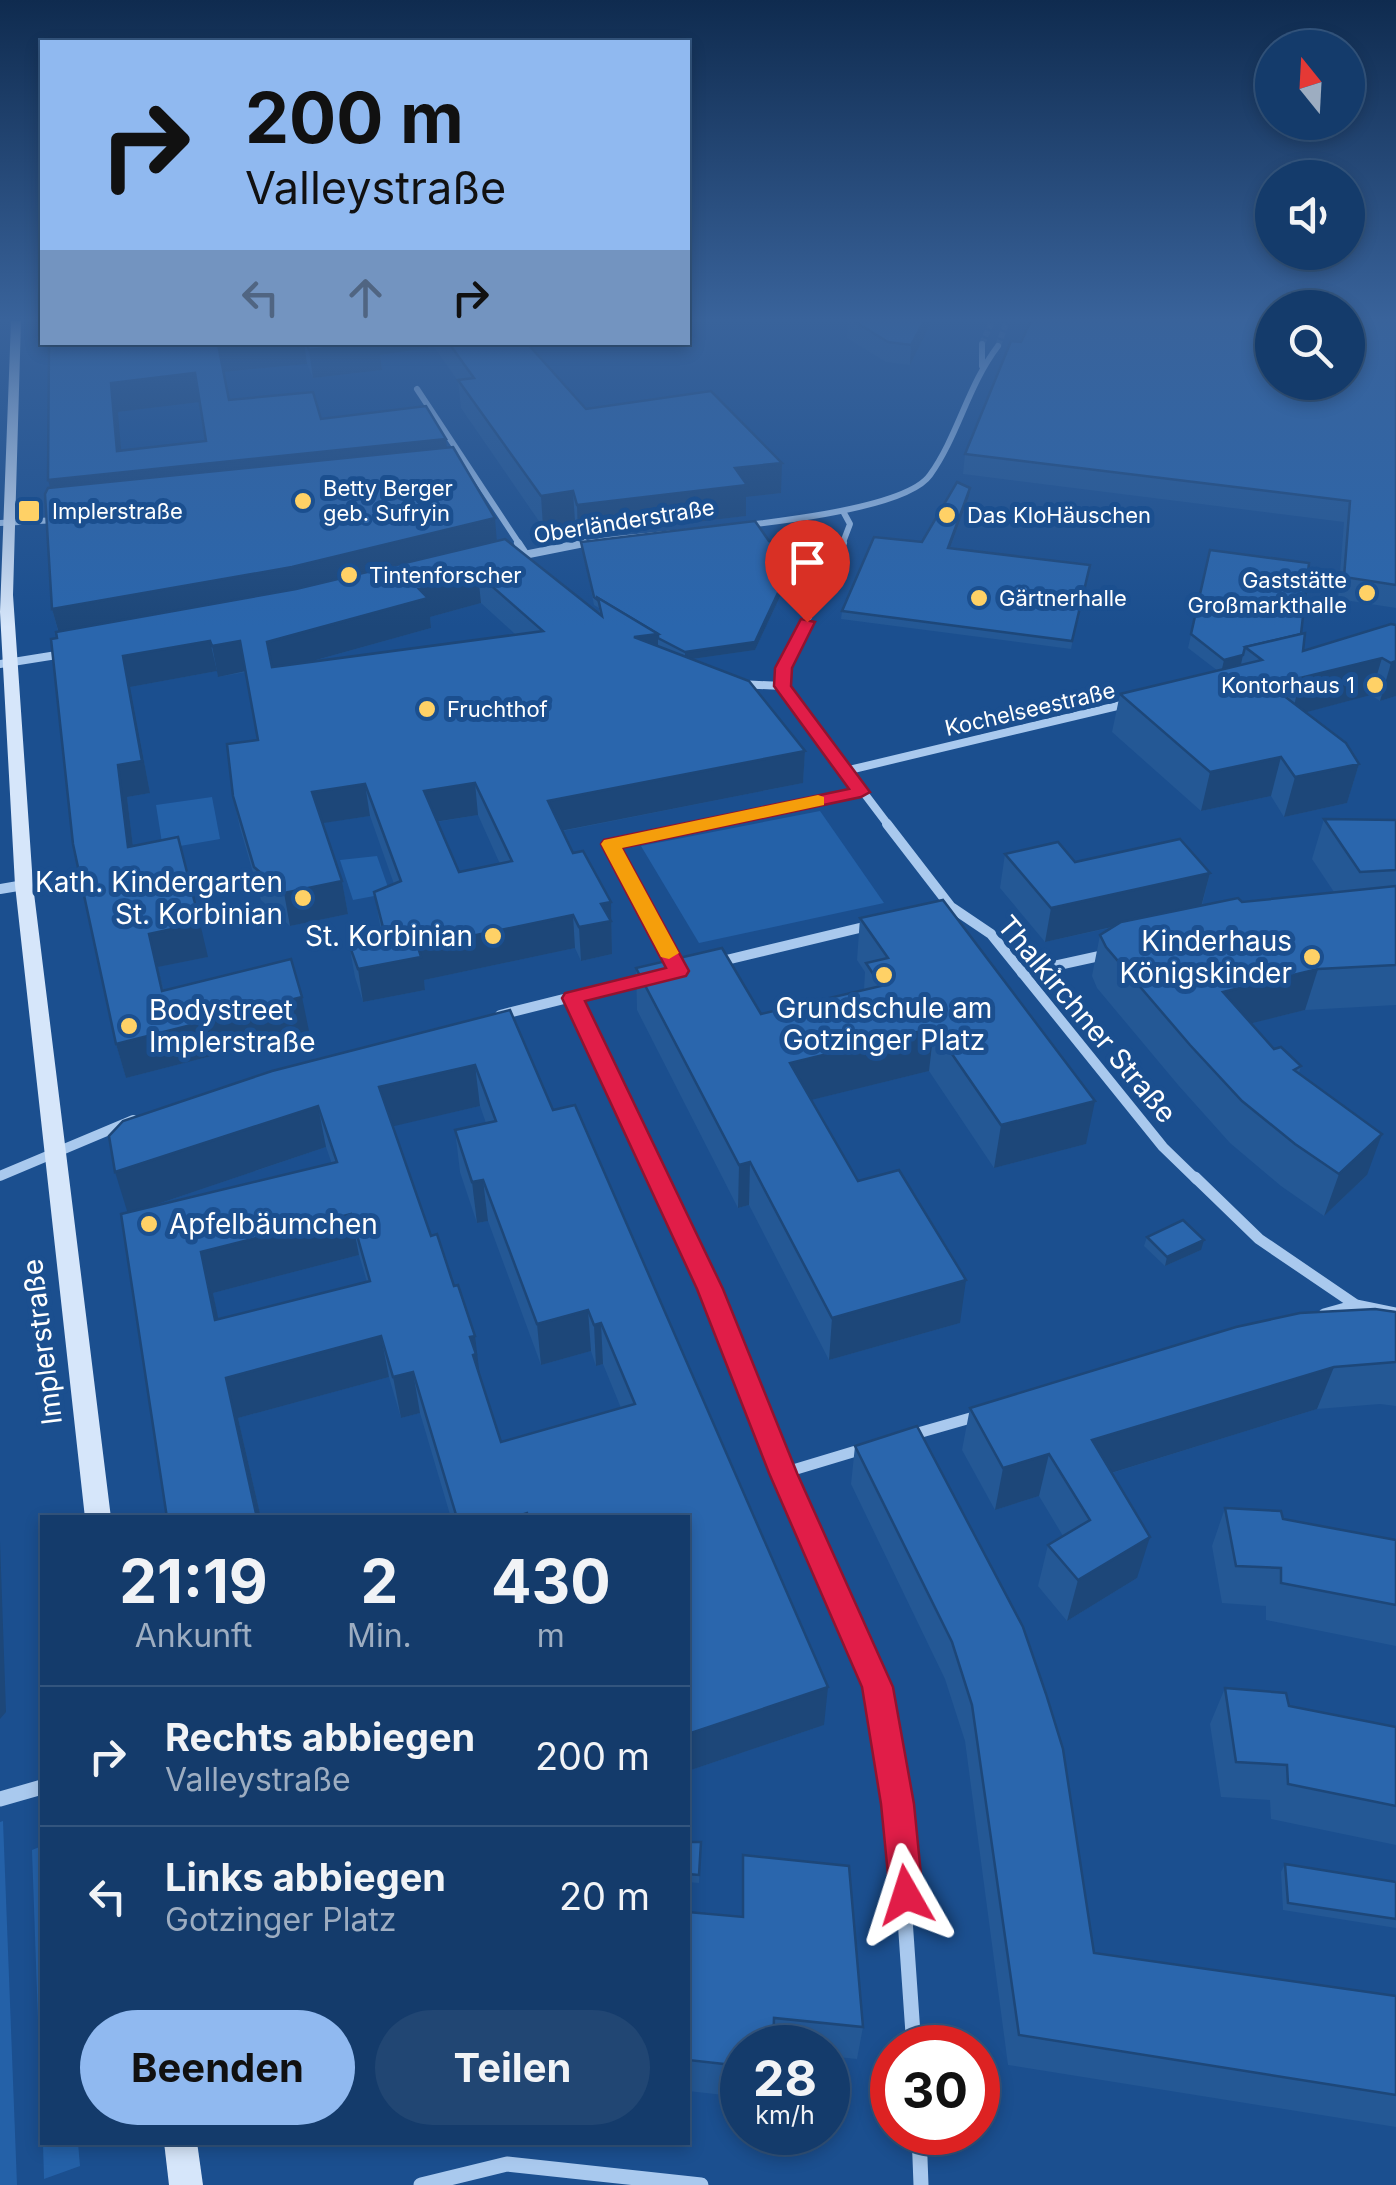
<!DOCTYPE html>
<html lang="de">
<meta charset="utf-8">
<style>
:root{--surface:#143b6b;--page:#214673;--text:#f1f3f6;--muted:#9dadc1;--line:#33557e;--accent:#90b9f0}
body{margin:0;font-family:Inter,sans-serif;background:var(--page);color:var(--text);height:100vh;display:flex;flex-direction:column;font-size:38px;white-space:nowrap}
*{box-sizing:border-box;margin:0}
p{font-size:32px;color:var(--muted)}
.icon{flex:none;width:55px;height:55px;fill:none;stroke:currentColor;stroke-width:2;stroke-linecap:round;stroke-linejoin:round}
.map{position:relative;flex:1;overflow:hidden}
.sheet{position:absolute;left:40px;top:1515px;width:650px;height:630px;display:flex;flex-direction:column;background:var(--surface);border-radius:0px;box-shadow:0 5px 15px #0003,0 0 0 2px var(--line)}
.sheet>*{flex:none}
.top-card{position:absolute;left:40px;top:40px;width:650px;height:305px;border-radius:0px;box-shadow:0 5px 15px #0003,0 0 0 2px var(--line);background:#90b9f0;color:#111;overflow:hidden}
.needle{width:65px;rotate:342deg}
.tools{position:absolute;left:1255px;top:30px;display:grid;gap:20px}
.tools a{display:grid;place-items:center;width:110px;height:110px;border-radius:50%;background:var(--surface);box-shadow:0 5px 15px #0003,0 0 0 2px var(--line);font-size:50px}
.speed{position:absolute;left:720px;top:2025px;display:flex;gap:20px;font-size:50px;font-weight:700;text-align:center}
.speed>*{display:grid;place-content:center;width:130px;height:130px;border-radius:50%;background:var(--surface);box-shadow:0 5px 15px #0003,0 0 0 2px var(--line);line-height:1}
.speed small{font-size:25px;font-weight:400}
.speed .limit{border:15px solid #d22;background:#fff;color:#111}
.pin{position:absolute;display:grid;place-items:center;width:85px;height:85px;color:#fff;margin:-102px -42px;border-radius:50% 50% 50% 0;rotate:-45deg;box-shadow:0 0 10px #0007}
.pin .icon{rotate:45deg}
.me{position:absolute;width:110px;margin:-55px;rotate:354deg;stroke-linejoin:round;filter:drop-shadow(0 0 8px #0008)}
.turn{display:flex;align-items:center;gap:35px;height:210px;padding:0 40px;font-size:45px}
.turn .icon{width:130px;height:130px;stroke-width:2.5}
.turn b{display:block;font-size:70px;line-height:85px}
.lanes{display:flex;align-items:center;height:95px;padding:0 40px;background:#0003;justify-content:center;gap:50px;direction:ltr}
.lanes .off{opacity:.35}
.eta{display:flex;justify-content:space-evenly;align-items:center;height:170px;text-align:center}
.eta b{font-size:60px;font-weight:700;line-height:70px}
.action{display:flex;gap:20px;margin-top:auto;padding:20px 40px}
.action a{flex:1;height:115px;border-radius:60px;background:var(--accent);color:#111;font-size:40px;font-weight:700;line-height:115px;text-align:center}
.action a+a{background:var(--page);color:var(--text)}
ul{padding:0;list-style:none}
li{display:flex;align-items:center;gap:30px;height:140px;padding:0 40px;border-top:2px solid var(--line)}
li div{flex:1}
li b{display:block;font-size:38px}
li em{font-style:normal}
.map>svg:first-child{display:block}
.green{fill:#2461a8}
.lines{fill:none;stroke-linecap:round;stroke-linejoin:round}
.street-tunnel{stroke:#3d69a0;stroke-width:6;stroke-dasharray:6 2.5;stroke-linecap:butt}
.street-far4{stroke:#a9c9ee;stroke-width:6}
.street-far3{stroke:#a9c9ee;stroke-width:8}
.street-far2{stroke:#a9c9ee;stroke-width:10}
.street-far1{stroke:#a9c9ee;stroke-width:11}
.street{stroke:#a9c9ee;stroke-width:15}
.secondary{fill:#d6e6fa;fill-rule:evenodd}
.wall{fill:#245895;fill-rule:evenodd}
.shaded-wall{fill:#1d4779}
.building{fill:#2a66ad;stroke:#1d4779;stroke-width:2.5;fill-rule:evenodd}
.route{fill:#e11d48;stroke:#92132f;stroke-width:2.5}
.slow{fill:#f59e0b}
.poi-dot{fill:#ffd166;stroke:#1b4f8f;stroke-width:4}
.labels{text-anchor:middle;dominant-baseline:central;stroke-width:10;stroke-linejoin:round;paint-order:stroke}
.far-poi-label{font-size:22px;fill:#fff;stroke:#1b4f8f;text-anchor:start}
.far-street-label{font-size:22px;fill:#fff;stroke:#1b4f8f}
.poi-label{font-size:28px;fill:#fff;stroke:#1b4f8f;text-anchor:end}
.street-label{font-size:28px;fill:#fff;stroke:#1b4f8f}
</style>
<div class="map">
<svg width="1396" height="2185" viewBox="0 0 1396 2185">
<rect width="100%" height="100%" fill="#1b4f8f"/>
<!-- green -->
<g class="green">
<polygon points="212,797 220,839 163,849 156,805"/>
<polygon points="820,811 884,903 699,943 641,846"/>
<polygon points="377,856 390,893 353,900 340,860"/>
<polygon points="3,1821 17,2185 0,2185 0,1822"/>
<polygon points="42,1846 42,2134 32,1850"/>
<polygon points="43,2143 78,2143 80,2166 44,2179"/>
</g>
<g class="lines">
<!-- street-tunnel -->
<g class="street-tunnel">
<polyline points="982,344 992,321"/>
<polyline points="998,346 1007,321"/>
</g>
<!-- street-far4 -->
<g class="street-far4">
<polyline points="982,344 982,366"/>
<polyline points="417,389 520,545"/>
<polyline points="0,523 57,520"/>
<path d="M572 545C640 532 897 523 930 475 958 436 968 385 998 346"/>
<polyline points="842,545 850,524 844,513"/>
</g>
<!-- street-far3 -->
<g class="street-far3">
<polyline points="518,543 526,555"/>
<polyline points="843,543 784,667 783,686 889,826"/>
<polyline points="514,557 584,543"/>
<polyline points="0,664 63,654"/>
<polyline points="739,684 783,686"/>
<polyline points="845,771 1130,703"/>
<polyline points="697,826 861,792"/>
</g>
<!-- street-far2 -->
<g class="street-far2">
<polyline points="887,824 951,907 991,934 1163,1147 1197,1180"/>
<polyline points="0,889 24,885"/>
<polyline points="718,962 872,925"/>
<polyline points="678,970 611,844 709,824"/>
<polyline points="1022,973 1104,955"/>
<polyline points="572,998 658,1180"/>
<polyline points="500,1015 648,978"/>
<polyline points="0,1176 133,1120"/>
</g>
<!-- street-far1 -->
<g class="street-far1">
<path d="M657 1177C727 1324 785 1476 851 1625"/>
<polyline points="1195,1177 1259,1239 1356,1305 1396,1313"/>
<polyline points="1324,1314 1356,1305"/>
<polyline points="911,1435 981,1415"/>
<polyline points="783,1473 866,1448"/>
</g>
<!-- street -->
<g class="street">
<polyline points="849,1623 878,1687 897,1804 914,2048"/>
<polyline points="0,1799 42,1787"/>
<polyline points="919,2132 921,2185"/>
<polyline points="421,2185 507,2164 701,2185"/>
</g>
<!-- secondary -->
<g class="secondary">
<polygon points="11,321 21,321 13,595 33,885 111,1518 85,1518 15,885 0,612"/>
<polygon points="164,2142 197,2142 203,2185 169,2185"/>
</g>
</g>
<!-- wall -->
<g class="wall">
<polygon points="848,321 931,321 930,325 910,365 886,362 847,338"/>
<polygon points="1396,321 1396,608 1338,599 1344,522 963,474 965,454 1021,342"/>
<path d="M49 342H526L586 409 781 493 746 497V516L578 536 575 522 543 527 461 408 458 381 434 347 380 355 382 370 313 378 307 364 224 372 229 400 321 419 447 448 497 541 599 613V608L594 605 581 542 769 541 800 554 755 650 692 659 805 751 803 783 563 831 573 853 611 902 612 954 581 961 575 948 424 980 425 990 363 1002 355 977 349 944 382 936 374 892 394 884 370 816 322 823 342 881 348 914 290 926 261 900 240 828 233 796 258 740 246 672 218 677 217 671 130 687 150 793 127 797 133 846 208 957 158 967 164 990 309 1031 126 1078 116 1044 57 638 58 631 52 609 51 488 48 480ZM200 402 206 441 121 451 118 412ZM481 603 515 634 313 661 431 628 430 617ZM478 815 500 864 459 872 437 822Z"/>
<polygon points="969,496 950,548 1090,565 1071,649 841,619 842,611 922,542"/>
<polygon points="1210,550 1301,634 1303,651 1396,625 1396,696 1380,701 1371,695 1306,712 1359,764 1347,803 1284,817 1271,796 1201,811 1112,732 1120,694 1218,671 1188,648"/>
<polygon points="1324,819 1396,820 1396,1005 1305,1010 1252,1023 1274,1049 1301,1066 1299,1073 1367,1175 1324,1216 1281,1186 1230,1143 1179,1086 1097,988 1092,976 1100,935 1114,927 1045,942 1000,888 1005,854 1210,873 1202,905 1334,892 1312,859"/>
<polygon points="860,918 1086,1144 994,1168 929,1071 811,1100 858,1181 960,1323 829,1360 749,1205 738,1208 637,1010 636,968 761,1014 864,990 865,972 857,960"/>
<path d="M510 1010 824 1725 688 1771V1518H451L420 1413 401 1418 389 1377 238 1418 261 1518H167L128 1213ZM480 1106 486 1123 455 1130 460 1172 477 1223 488 1221 541 1365 591 1351 596 1366 603 1364 621 1408 501 1442 393 1126ZM326 1147 332 1164 137 1211ZM359 1255 367 1282 218 1320 213 1293Z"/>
<polygon points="1147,1237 1201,1250 1165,1266 1144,1246"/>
<polygon points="1396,1312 1396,1406 1380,1404 1317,1409 1112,1473 1137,1578 1067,1621 1038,1586 1048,1545 1063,1536 1039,1496 995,1510 962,1450 970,1408"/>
<polygon points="917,1426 1094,1953 1396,1996 1396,2127 1008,2065 965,1741 945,1679 851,1484 855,1446"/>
<polygon points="1225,1508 1396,1540 1396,1646 1266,1620 1266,1606 1222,1603 1212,1546"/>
<polygon points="1225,1688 1289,1706 1396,1727 1396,1845 1271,1819 1270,1800 1221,1797 1210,1724"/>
<polygon points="688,1842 701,1842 699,1883 688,1882"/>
<polygon points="743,1855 863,2027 857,2059 828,2056 828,2048 742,2048 742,2097 688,2091 688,1912 742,1917"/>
<polygon points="1285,1864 1396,1882 1396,1928 1283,1910 1281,1872"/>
</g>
<!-- shaded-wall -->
<g class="shaded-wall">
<polygon points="924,321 931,321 930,325 910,365 911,345"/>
<polygon points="233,342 304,342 307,364 223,372 218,344"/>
<polygon points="372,342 433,342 434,347 380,355 382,370 313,378 309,350"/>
<polygon points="195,373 200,402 118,412 123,472 446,439 449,469 56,510 48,480 117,451 111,383"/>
<polygon points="782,463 781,493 746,497 746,516 578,536 577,505 735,468"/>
<polygon points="970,488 969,496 947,556 948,548"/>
<polygon points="573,491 575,522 543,527 541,496"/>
<polygon points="495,518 498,555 63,647 52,609"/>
<polygon points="800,546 800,554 755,650 685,660 685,652"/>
<polygon points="478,574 481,603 430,617 431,628 273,672 267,642 419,589"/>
<polygon points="658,634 658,664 634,637"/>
<polygon points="210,641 217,671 130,687 150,793 127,797 137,880 128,847 118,765 123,656"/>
<polygon points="240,641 246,671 218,677 212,646"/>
<polygon points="1243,655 1240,669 1221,673 1224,660"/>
<polygon points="1382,658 1371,695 1292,716 1300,678"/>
<polygon points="1396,661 1396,696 1380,701 1391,663"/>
<polygon points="1289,681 1279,719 1271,686"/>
<polygon points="805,751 803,783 550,833 548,801"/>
<polygon points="1281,757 1271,796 1201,811 1210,772"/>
<polygon points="1359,764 1347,803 1284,817 1295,777"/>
<polygon points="475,783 478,815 428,823 424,791"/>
<polygon points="365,784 370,816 317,824 312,792"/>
<polygon points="1210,873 1201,907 1045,942 1051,908"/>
<polygon points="342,881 348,914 290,926 284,893"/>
<polygon points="611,902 612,954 581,961 579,927 601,904"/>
<polygon points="573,915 575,948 424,980 425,990 363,1002 358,969 418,947"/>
<polygon points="200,923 208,957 158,967 172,1024 149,934"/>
<polygon points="1318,969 1305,1010 1212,1033 1223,992"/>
<polygon points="302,997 309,1031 126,1078 116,1044"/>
<polygon points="934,1028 929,1071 787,1106 790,1063"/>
<polygon points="475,1065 480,1106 386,1128 379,1087"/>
<polygon points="1095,1101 1086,1144 994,1168 1001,1125"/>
<polygon points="318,1106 326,1147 128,1214 115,1172"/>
<polygon points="1382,1134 1367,1175 1324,1216 1339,1174"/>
<polygon points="750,1162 749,1205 738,1208 739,1165"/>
<polygon points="483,1180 488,1221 477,1223 472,1182"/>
<polygon points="351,1214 359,1255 213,1293 227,1361 215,1320 201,1252"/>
<polygon points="1204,1240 1201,1250 1165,1266 1167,1257"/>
<polygon points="966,1280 960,1323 829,1360 832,1318"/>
<polygon points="588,1310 591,1351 541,1365 537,1324"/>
<polygon points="601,1323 603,1364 596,1366 594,1325"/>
<polygon points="381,1336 389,1377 238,1418 261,1518 257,1518 226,1378"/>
<polygon points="475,1336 480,1377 482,1395 470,1337"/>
<polygon points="1334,1367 1317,1409 1082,1482 1092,1440"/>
<polygon points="413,1372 420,1413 401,1418 393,1377"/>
<polygon points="1049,1454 1039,1496 995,1510 1003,1468"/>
<polygon points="1150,1537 1137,1578 1067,1621 1078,1580"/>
<polygon points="0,1541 6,1712 0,1719"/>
<polygon points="828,1687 824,1725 688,1771 688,1734"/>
</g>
<!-- building -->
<g class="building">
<polygon points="854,321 924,321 911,345 888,342"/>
<polygon points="1031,321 1272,321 1272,382 1348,382 1348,321 1396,321 1396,585 1344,577 1350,501 965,454 1011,341 1021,342"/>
<path d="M49 342H233L218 344 229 400 313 392 321 419 426 406 446 439 48 480ZM195 373 206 441 117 451 111 383Z"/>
<polygon points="306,342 378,342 309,350"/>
<polygon points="448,342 526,342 586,409 711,391 782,463 735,468 747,485 577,505 573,491 541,496 458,380 474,378"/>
<polygon points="453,447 495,518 292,567 52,609 45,494 48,488"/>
<polygon points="957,482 970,488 948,548 1090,565 1072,641 842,611 874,537 922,542"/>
<polygon points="755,521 769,541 800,546 755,642 685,652 658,638 658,634 598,598 599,601 594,597 581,542"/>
<path d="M505 539 602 616 598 598 658 634 634 637 749 681 805 751 548 801 573 853 583 851 611 902 601 904 611 921 579 927 573 915 418 947 421 957 358 969 349 944 385 935 374 892 401 881 365 784 312 792 342 881 284 893 254 867 233 796 227 744 258 740 240 641 212 646 210 641 123 656 142 761 118 765 128 847 178 837 200 923 149 934 162 991 291 959 302 997 116 1044 73 844 51 639 57 638 56 632 296 589ZM478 574 543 631 272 667 267 642 428 598 419 589ZM475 783 512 861 459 872 424 791Z"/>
<polygon points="1210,550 1309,563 1301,634 1245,647 1243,655 1224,660 1191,634"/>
<polygon points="1391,624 1396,625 1396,661 1391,663 1382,658 1300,678 1299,689 1289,681 1271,686 1346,743 1359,764 1295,777 1281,757 1210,772 1120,694 1262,660 1245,647 1305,633 1303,651"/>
<polygon points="1324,819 1396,820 1396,870 1360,872"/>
<polygon points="1180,839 1210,873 1051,908 1005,854 1058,842 1075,862"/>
<polygon points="1396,886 1396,965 1318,969 1223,992 1274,1049 1281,1047 1301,1066 1294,1070 1382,1134 1339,1174 1295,1144 1242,1101 1190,1045 1106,947 1100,935 1121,922 1238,898 1242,902"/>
<polygon points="943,900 1095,1101 1001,1125 934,1028 790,1063 858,1181 899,1170 966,1280 832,1318 750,1162 739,1165 636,968 722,948 761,1014 881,986 866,963 888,958 860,918"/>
<path d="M510 1010 553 1110 575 1105 828 1687 688 1734V1518H529L527 1513 512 1518H457L413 1372 393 1377 381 1336 226 1378 257 1518H167L121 1214 337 1162 318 1106 115 1172 109 1136 123 1121 272 1071ZM475 1065 496 1121 455 1130 472 1182 483 1180 537 1324 588 1310 594 1325 601 1323 635 1404 501 1442 473 1355 476 1354 470 1337 475 1336 458 1285 454 1286 437 1234 431 1236 379 1087ZM351 1214 370 1281 215 1320 201 1252Z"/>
<polygon points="1183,1220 1204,1240 1167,1257 1147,1237"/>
<polygon points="1375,1309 1396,1312 1396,1362 1334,1367 1092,1440 1150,1537 1078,1580 1048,1545 1090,1520 1049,1454 1003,1468 970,1408 1236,1327 1300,1313"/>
<polygon points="917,1426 1023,1627 1046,1694 1063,1749 1094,1953 1396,1996 1396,2095 1019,2035 972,1705 952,1642 855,1446"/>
<polygon points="1225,1508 1281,1511 1283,1519 1396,1540 1396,1605 1281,1583 1281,1568 1236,1566"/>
<polygon points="1225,1688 1286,1693 1289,1706 1396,1727 1396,1806 1288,1784 1287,1765 1236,1762"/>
<polygon points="688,1842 701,1842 699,1875 688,1874"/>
<polygon points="743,1855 849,1866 863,2027 774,2018 773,2048 742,2048 742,2066 688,2060 688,1912 743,1917"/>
<polygon points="1285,1864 1396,1882 1396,1919 1288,1903"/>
</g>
<!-- sky -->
<linearGradient id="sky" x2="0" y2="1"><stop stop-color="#0f2b4f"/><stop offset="0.51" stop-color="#39639b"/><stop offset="1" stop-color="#39639b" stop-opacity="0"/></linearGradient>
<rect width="1396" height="627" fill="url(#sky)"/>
<!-- route -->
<polygon class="route" points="801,619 815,622 792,668 791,686 870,792 861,797 622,848 689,971 686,976 585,1001 723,1289 797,1473 893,1687 914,1804 923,1895 919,1907 906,1912 894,1907 890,1895 881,1804 862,1687 769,1473 697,1289 562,998 565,993 666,968 601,844 604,840 849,789 774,686 775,668"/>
<!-- slow -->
<polygon class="slow" points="818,795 824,797 824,805 622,848 679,953 669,959 661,957 601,844 604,840"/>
<!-- markers -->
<g class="poi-dot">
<circle cx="303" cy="501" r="10"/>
<rect x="17" y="499" width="24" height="24" rx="5"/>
<circle cx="947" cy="515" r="10"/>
<circle cx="349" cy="575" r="10"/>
<circle cx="1367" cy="593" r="10"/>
<circle cx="979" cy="598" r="10"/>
<circle cx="1375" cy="685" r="10"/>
<circle cx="427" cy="709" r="10"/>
<circle cx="303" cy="898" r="10"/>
<circle cx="493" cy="936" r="10"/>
<circle cx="1312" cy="957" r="10"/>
<circle cx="884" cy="975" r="10"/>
<circle cx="129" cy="1026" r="10"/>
<circle cx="149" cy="1224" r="10"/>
</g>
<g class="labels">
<!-- far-poi labels -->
<g class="far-poi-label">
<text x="323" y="488">Betty Berger<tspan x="323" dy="25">geb. Sufryin</tspan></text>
<text x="52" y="511">Implerstraße</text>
<text x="967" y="515">Das KloHäuschen</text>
<text x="369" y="575">Tintenforscher</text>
<text x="1347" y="580" text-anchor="end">Gaststätte<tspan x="1347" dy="25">Großmarkthalle</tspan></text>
<text x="999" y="598">Gärtnerhalle</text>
<text x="1355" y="685" text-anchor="end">Kontorhaus 1</text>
<text x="447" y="709">Fruchthof</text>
</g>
<!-- far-street labels -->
<g class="far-street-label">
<text transform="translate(624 521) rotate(-9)">Oberländerstraße</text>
<text transform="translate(1030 709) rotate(-13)">Kochelseestraße</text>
</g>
<!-- poi labels -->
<g class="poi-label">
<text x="283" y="882">Kath. Kindergarten<tspan x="283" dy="32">St. Korbinian</tspan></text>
<text x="473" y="936">St. Korbinian</text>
<text x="1292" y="941">Kinderhaus<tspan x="1292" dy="32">Königskinder</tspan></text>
<text x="884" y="1008" text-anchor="middle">Grundschule am<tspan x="884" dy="32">Gotzinger Platz</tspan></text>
<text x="149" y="1010" text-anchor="start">Bodystreet<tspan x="149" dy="32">Implerstraße</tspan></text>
<text x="169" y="1224" text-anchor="start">Apfelbäumchen</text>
</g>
<!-- street labels -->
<g class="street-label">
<text transform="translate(1087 1019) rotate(50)">Thalkirchner Straße</text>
<text transform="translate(42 1342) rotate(-97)">Implerstraße</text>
</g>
</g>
</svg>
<div class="tools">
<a><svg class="needle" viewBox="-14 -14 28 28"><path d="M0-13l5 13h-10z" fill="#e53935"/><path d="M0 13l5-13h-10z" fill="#9dadc1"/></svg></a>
<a><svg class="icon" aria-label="sound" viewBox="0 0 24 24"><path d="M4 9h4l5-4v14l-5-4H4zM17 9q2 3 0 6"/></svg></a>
<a><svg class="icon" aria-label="search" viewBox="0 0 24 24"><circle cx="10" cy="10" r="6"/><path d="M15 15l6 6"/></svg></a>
</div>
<div class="speed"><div>28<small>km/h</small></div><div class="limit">30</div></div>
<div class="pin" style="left:807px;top:622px;background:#d93025"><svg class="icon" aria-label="arrive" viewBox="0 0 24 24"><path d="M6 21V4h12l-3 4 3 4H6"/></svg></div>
<svg class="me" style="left:906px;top:1895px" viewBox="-20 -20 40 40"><path d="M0-17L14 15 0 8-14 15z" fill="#e11d48" stroke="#fff" stroke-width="4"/></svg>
<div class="top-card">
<div class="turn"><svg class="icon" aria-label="right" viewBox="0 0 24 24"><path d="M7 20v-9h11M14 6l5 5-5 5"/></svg><div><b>200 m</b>Valleystraße</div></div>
<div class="lanes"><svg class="icon off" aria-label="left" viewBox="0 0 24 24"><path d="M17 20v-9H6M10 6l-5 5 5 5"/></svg><svg class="icon off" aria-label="ahead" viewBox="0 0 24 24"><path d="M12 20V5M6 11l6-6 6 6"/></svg><svg class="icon" aria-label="right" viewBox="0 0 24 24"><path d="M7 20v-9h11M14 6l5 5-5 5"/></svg></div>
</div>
<section class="sheet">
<div class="eta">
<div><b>21:19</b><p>Ankunft</p></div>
<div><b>2</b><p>Min.</p></div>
<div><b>430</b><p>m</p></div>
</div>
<ul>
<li><svg class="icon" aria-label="right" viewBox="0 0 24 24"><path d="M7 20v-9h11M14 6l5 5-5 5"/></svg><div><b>Rechts abbiegen</b><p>Valleystraße</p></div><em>200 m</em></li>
<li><svg class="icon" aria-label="left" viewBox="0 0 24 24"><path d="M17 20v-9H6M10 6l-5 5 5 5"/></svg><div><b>Links abbiegen</b><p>Gotzinger Platz</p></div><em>20 m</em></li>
</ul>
<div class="action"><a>Beenden</a><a>Teilen</a></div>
</section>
</div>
